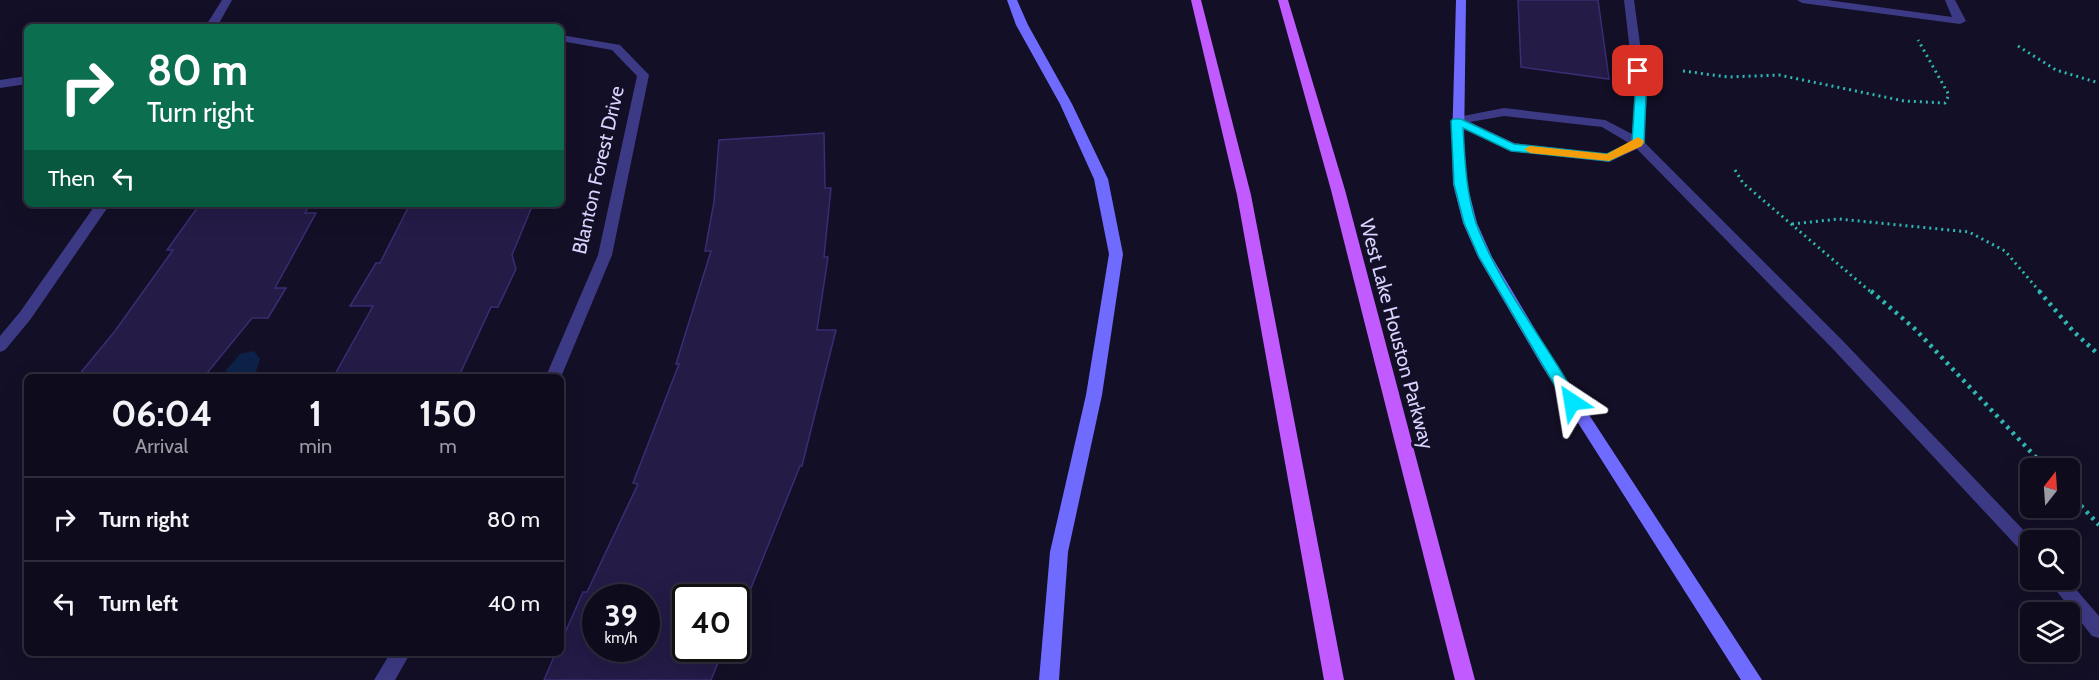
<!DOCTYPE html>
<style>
:root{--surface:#0e0b1c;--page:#171425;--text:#f1f3f6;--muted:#9b9ba3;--line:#2e2b3b}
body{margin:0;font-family:Cabin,sans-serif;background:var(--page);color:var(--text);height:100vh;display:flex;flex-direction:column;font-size:22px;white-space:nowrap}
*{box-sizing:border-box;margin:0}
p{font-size:20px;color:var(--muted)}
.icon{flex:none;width:33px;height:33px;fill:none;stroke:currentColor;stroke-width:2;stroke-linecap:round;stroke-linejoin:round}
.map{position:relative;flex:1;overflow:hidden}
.panel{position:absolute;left:24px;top:374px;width:540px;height:282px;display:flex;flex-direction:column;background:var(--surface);border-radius:9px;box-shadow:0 6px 24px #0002,0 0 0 2px var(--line)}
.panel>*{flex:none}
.hud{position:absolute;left:24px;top:24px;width:540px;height:183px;border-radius:9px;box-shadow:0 6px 24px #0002,0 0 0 2px var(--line);background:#0b6e4f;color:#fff;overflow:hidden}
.needle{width:39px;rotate:17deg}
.buttons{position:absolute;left:2020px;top:458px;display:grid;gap:12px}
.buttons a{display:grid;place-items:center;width:60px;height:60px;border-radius:9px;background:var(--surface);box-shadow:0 6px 24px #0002,0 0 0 2px var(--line);font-size:30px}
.speed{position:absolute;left:582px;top:584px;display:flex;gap:12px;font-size:30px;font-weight:700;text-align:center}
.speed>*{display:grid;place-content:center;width:78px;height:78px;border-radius:50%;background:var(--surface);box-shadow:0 6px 24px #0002,0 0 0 2px var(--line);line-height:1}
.speed small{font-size:15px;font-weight:400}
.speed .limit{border:3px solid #111;border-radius:9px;background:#fff;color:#111}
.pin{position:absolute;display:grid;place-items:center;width:51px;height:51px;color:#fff;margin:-26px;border-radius:12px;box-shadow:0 3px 9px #0006}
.me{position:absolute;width:66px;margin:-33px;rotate:327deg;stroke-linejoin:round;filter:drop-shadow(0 0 4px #0008)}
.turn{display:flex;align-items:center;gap:21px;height:126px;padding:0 24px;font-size:27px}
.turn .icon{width:78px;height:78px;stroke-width:2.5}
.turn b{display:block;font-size:42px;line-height:51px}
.then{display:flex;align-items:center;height:57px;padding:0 24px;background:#0003;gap:12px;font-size:22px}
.eta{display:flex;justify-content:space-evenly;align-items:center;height:102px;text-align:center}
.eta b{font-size:36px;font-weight:800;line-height:42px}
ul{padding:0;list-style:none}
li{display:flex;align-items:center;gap:18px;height:84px;padding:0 24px;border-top:2px solid var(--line)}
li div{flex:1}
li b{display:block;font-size:22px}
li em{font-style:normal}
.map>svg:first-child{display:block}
.water{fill:#0c2248}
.building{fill:#241b47;stroke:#3b2d73;stroke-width:1.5;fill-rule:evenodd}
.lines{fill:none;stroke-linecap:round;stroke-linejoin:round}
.path-far1{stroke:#2fb8b0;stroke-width:3;stroke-dasharray:2 4;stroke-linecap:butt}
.path{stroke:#2fb8b0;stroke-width:4.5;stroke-dasharray:3 5;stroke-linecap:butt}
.lane{fill:#3d3a85;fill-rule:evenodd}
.street{fill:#3d3a85;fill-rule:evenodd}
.secondary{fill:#6f6bff;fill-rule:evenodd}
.primary{fill:#c25bff;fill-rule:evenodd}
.route{fill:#00e5ff;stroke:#0095a6;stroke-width:1.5}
.slow{fill:#f59e0b}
.labels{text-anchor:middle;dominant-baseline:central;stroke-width:6;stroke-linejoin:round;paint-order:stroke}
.street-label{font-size:20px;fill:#d9d4ff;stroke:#130f26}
</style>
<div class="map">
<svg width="2099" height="680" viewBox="0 0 2099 680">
<rect width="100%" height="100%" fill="#130f26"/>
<!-- water -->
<polygon class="water" points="254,351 260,359 255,375 227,376 226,370 240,354"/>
<!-- building -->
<g class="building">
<polygon points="1518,0 1598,0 1609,79 1521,67"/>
<path d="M824 133 825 188H831L824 257H828L817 330H836L802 466H800L747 598 744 597 736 615V597H686V648H724L711 680H544L556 652H561V642L583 592H587L638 484 633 483 679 364H676L711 251H705L714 202 719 140ZM596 597H646V648H596Z"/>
<polygon points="200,204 310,204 305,213 316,213 275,288 286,288 268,318 252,318 208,372 198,376 78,376 115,331 173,250 167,250"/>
<polygon points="410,204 533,204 512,255 516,269 498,307 491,307 459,376 334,376 373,306 350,306 376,263 380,263"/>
</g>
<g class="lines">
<!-- path-far1 -->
<g class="path-far1">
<polyline points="2018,46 2056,70 2099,83"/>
<polyline points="1683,71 1728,77 1779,75 1904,101 1945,103 1949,95 1918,40"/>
<polyline points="1735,170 1743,183 1872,293"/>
<polyline points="1792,224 1839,219 1969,232 2005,251 2041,293"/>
</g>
<!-- path -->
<g class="path">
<polyline points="1871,291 1915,329 2046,468"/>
<polyline points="2039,291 2073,331 2099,355"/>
<polyline points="2070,494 2099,525"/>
</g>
<!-- lane -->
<polygon class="lane" points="1797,0 1827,0 1952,17 1945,0 1955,0 1966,21 1960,24 1802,3"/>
<!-- street -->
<g class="street">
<polygon points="222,0 232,0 217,27 205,27"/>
<path d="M1624 0H1634L1647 95 1644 142 1842 340 2033 540H2031V558L2025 555 1832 348 1637 149 1609 162 1511 151 1453 124 1451 121 1453 118 1504 108 1605 120 1632 134 1635 95ZM1504 116 1602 127 1629 143 1607 154 1514 143 1470 122Z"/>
<polygon points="561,35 620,45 649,75 612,255 561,377 546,376 598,255 637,76 612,50 561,41"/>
<polygon points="27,76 27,84 0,88 0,80"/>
<polygon points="96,204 110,204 30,320 5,350 0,352 0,336 20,312"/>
<polygon points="2047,579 2067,579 2099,616 2099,638 2092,636"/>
<polygon points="391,652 411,652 395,680 374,680"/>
</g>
<!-- secondary -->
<g class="secondary">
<polygon points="1007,0 1017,0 1028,25 1072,104 1108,179 1123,254 1102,395 1068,552 1059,680 1039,680 1050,552 1086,395 1109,254 1094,179 1060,104 1016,25"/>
<polygon points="1456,0 1466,0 1464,144 1467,184 1477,223 1492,257 1552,358 1762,680 1741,680 1542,366 1478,257 1463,223 1453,184 1452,144"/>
</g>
<!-- primary -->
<g class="primary">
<polygon points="1191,0 1201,0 1251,195 1344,680 1324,680 1237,195"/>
<polygon points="1278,0 1288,0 1345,190 1475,680 1455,680 1331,190"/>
</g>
</g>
<!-- route -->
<path class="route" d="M1638 68 1643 71 1646 95 1644 143 1609 161 1511 151 1463 128C1465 161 1466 192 1476 223 1499 286 1547 343 1579 402L1577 406H1567L1479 257 1464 223 1454 184 1451 121 1453 119H1461L1514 144 1607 154 1632 142 1635 95 1632 71Z"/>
<!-- slow -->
<polygon class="slow" points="1638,137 1644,141 1642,146 1609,161 1530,153 1524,149 1530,146 1607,154"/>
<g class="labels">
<!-- street labels -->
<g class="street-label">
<text transform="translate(598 170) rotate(-77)">Blanton Forest Drive</text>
<text transform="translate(1397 334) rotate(75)">West Lake Houston Parkway</text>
</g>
</g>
</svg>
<div class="buttons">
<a><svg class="needle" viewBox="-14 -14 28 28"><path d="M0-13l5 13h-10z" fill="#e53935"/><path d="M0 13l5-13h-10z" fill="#9b9ba3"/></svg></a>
<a><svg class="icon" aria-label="search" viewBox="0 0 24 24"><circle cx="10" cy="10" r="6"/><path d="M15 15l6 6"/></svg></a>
<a><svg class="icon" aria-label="layers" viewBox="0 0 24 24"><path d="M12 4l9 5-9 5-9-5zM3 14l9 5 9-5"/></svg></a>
</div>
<div class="speed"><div>39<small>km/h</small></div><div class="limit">40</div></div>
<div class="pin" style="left:1638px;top:71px;background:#d93025"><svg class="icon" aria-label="arrive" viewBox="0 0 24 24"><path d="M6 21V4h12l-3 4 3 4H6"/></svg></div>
<svg class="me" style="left:1572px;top:402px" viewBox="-20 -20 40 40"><path d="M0-17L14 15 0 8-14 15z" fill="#00e5ff" stroke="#fff" stroke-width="4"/></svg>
<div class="hud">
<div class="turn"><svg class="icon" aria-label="right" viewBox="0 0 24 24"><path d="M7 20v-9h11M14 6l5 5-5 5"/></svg><div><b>80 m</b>Turn right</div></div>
<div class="then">Then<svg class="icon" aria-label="left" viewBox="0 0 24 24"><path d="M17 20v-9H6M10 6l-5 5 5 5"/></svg></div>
</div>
<section class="panel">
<div class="eta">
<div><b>06:04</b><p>Arrival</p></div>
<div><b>1</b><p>min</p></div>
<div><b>150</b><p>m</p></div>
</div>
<ul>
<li><svg class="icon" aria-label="right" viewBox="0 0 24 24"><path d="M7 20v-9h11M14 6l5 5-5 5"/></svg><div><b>Turn right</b></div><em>80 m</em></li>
<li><svg class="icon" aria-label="left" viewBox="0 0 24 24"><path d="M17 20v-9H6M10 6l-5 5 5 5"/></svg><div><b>Turn left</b></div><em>40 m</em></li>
</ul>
</section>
</div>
